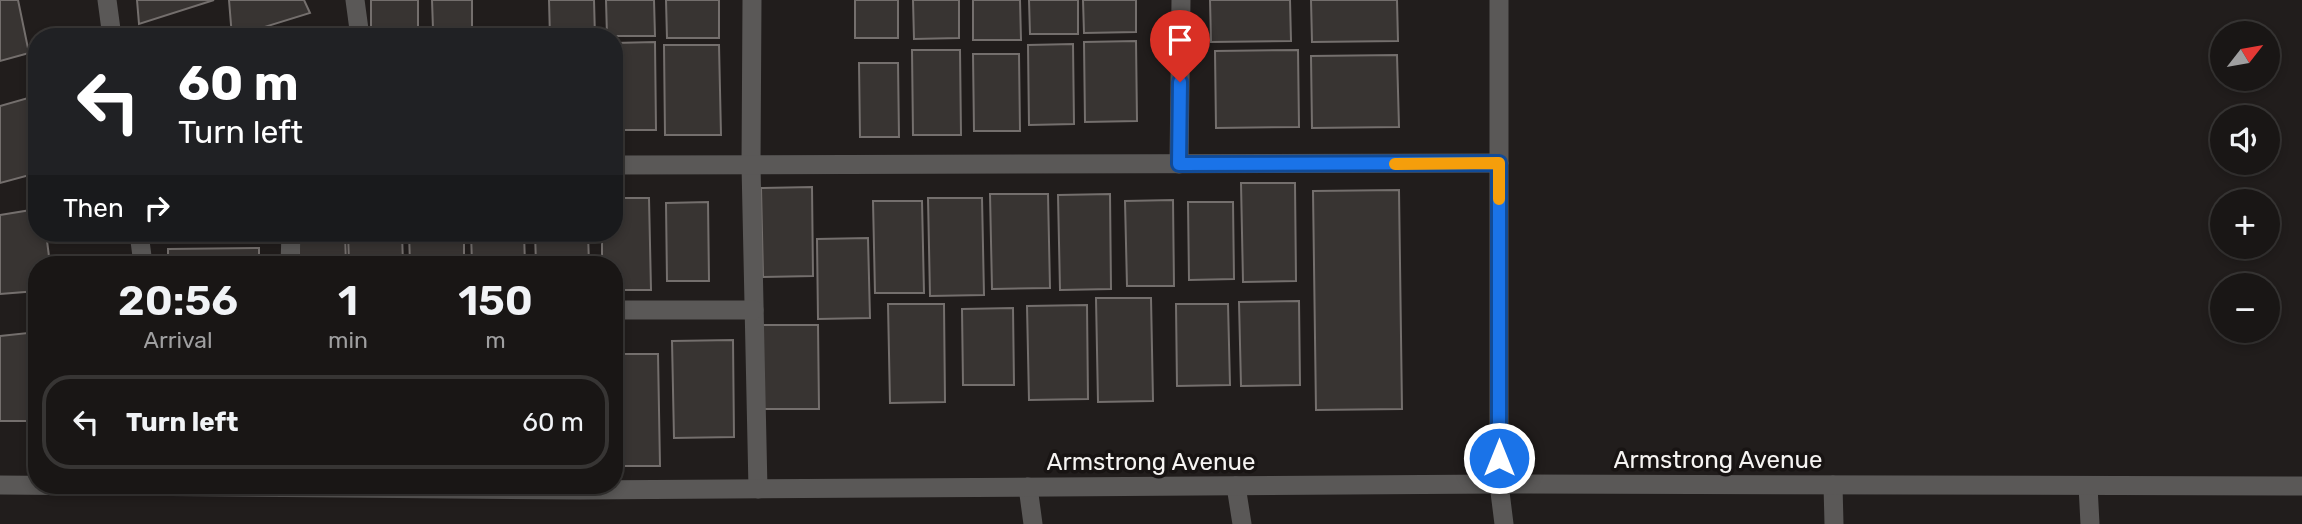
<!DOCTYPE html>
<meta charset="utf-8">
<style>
:root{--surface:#191615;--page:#262322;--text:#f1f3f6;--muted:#9f9fa0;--line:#373534}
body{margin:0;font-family:Rubik,sans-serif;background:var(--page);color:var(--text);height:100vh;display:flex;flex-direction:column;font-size:26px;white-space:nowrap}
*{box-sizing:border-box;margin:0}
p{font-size:23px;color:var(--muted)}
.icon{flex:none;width:38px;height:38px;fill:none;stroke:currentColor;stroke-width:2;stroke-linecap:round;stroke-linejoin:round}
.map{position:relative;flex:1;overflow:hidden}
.side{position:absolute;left:28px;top:256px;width:595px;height:238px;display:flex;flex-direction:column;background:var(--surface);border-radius:28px;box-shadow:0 4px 10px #0003,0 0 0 2px var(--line)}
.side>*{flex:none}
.top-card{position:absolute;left:28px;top:28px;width:595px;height:214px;border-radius:28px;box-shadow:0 4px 10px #0003,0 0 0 2px var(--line);background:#202124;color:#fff;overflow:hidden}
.needle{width:46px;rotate:59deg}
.fabs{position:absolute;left:2210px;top:21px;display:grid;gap:14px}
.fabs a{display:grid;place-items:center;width:70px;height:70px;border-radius:50%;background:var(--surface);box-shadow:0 4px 10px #0003,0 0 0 2px var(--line);font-size:35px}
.pin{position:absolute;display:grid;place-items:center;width:60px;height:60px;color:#fff;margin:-72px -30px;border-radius:50% 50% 50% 0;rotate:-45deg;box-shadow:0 0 7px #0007}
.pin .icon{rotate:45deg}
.me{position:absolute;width:77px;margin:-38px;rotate:0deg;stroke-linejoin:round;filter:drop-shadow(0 0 5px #0008)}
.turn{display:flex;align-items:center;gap:24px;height:147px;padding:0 35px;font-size:32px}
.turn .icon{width:91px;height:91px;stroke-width:2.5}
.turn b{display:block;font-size:49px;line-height:60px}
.then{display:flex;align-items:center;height:66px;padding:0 35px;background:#0003;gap:14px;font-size:26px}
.eta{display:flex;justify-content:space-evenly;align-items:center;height:119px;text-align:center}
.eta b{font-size:42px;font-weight:600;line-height:49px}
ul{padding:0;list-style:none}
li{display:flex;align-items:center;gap:21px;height:94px;margin:0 14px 10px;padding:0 21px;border:4px solid var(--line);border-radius:28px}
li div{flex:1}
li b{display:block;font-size:26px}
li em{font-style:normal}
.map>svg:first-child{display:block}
.building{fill:#383432;stroke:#746f6d;stroke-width:2}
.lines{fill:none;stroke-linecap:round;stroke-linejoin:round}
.minor{stroke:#5a5857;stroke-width:19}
.tertiary{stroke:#5a5857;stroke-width:19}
.route-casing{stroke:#114b97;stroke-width:18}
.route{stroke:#1a73e8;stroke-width:12}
.slow{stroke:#f59e0b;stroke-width:12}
.labels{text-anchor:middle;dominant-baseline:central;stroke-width:7;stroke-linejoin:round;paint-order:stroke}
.street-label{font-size:24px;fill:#f6f4f2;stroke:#181413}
</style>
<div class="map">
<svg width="2302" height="524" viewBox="0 0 2302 524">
<rect width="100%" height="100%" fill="#211d1c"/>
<!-- building -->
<g class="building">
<polygon points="0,0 18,0 29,53 0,61"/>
<polygon points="137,0 214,0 139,24"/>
<polygon points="229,0 304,0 310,13 232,37"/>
<polygon points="371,0 418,0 418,30 371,31"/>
<polygon points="432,0 472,0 472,28 433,29"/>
<polygon points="549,0 594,0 595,37 550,37"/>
<polygon points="606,0 654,0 655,36 607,36"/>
<polygon points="666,0 719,0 719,38 667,38"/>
<rect x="855" y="0" width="43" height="38"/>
<polygon points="913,0 959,0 959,38 914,39"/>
<polygon points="973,0 1020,0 1021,40 973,40"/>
<polygon points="1029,0 1078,0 1078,34 1030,34"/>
<polygon points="1083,0 1136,0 1136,32 1084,33"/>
<polygon points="1210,0 1290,0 1291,41 1211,42"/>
<polygon points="1311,0 1397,0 1398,41 1312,42"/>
<polygon points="211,30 214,37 188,37"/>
<polygon points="1136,41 1137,121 1085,122 1084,42"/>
<polygon points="655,42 656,130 614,130 614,43"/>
<polygon points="1073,44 1074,124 1029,125 1028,45"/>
<polygon points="664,45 719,45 721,135 665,135"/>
<polygon points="912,50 960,50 961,135 913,135"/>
<polygon points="1298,50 1299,127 1216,128 1215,51"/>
<polygon points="973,54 1019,54 1020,131 974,131"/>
<polygon points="1397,55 1399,127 1312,128 1311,56"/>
<polygon points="859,63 898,63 899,137 860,137"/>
<polygon points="35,96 37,173 0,183 0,106"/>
<polygon points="1241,183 1295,183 1296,281 1243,282"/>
<polygon points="812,187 813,276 763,277 761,188"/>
<polygon points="1399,190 1402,409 1316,410 1313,191"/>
<polygon points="990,194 1048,194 1050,288 992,289"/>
<polygon points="1110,194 1111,289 1060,290 1058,195"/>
<polygon points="614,198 649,198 651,290 614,290 614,264 602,264 602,233 614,233"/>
<polygon points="928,198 982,198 984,295 930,296"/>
<polygon points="1173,200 1174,286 1127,286 1125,201"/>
<polygon points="873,201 922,201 924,293 875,293"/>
<polygon points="708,202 709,281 667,281 666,203"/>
<polygon points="1188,202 1233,202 1234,279 1189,280"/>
<polygon points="37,209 37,233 46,233 50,264 37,264 37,291 0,294 0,215"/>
<polygon points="169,233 270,233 270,242 170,243"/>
<polygon points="299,233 345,233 346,264 299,264"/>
<polygon points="348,233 402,233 403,264 349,264"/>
<polygon points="409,233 464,233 464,264 410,264"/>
<polygon points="471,233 524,233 525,264 472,264"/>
<polygon points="535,233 588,233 589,264 536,264"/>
<polygon points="868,238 870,318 818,319 817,239"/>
<polygon points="259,248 259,264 168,264 168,249"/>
<polygon points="1096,298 1151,298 1153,401 1098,402"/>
<polygon points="1299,301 1300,385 1241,386 1239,302"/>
<polygon points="888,304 944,304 945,402 890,403"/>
<polygon points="1176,304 1228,304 1230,385 1177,386"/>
<polygon points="1087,305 1088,399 1029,400 1027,306"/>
<polygon points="1013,308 1014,385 963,385 962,309"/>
<polygon points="762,325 818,325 819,409 764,409"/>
<polygon points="37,332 37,421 0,421 0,336"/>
<polygon points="733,340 734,437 674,438 672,341"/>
<polygon points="614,354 658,354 660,466 614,466"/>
</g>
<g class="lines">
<!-- minor -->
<g class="minor">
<polyline points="107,0 112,37"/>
<polyline points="355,0 360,37"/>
<polyline points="752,0 751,165 758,489"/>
<polyline points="1499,0 1499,484 1504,524"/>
<polyline points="1179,164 1181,0"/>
<polyline points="614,165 1499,163"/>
<polyline points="139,233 143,264"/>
<polyline points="290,264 291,233"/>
<polyline points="614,310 754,310"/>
<polyline points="1833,485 1834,524"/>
<polyline points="1236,486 1242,524"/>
<polyline points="2088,486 2090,524"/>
<polyline points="1028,487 1033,524"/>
</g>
<!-- tertiary -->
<polyline class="tertiary" points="0,485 580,490 1499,484 2302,486"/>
</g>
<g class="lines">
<!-- route casing -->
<g class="route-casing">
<polyline id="route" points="1180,82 1179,164 1499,163 1499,458"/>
</g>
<!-- route -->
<use href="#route" class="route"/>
<!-- slow -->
<polyline class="slow" points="1395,164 1499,163 1499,199"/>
</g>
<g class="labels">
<!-- street labels -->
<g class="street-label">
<text x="1718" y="460">Armstrong Avenue</text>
<text x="1151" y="462">Armstrong Avenue</text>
</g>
</g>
</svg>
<div class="fabs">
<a><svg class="needle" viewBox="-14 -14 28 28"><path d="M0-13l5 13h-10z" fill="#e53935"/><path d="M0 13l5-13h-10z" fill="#9f9fa0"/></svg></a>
<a><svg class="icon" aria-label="sound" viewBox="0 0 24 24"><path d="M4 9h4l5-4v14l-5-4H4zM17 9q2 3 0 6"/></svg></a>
<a>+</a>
<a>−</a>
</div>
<div class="pin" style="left:1180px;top:82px;background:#d93025"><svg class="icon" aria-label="arrive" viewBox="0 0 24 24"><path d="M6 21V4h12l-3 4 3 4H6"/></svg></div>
<svg class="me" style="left:1499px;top:458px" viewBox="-20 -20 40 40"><circle r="17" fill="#1a73e8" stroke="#fff" stroke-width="3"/><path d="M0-11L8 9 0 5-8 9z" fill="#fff"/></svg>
<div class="top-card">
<div class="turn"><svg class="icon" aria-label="left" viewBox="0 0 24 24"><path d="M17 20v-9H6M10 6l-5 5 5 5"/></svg><div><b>60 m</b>Turn left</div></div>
<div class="then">Then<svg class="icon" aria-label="right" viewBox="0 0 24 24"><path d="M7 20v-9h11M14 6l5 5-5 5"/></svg></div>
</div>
<section class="side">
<div class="eta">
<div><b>20:56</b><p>Arrival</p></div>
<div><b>1</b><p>min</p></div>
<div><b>150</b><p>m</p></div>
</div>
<ul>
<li><svg class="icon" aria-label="left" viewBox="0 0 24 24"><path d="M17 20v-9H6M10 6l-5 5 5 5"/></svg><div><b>Turn left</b></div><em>60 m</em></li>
</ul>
</section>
</div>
